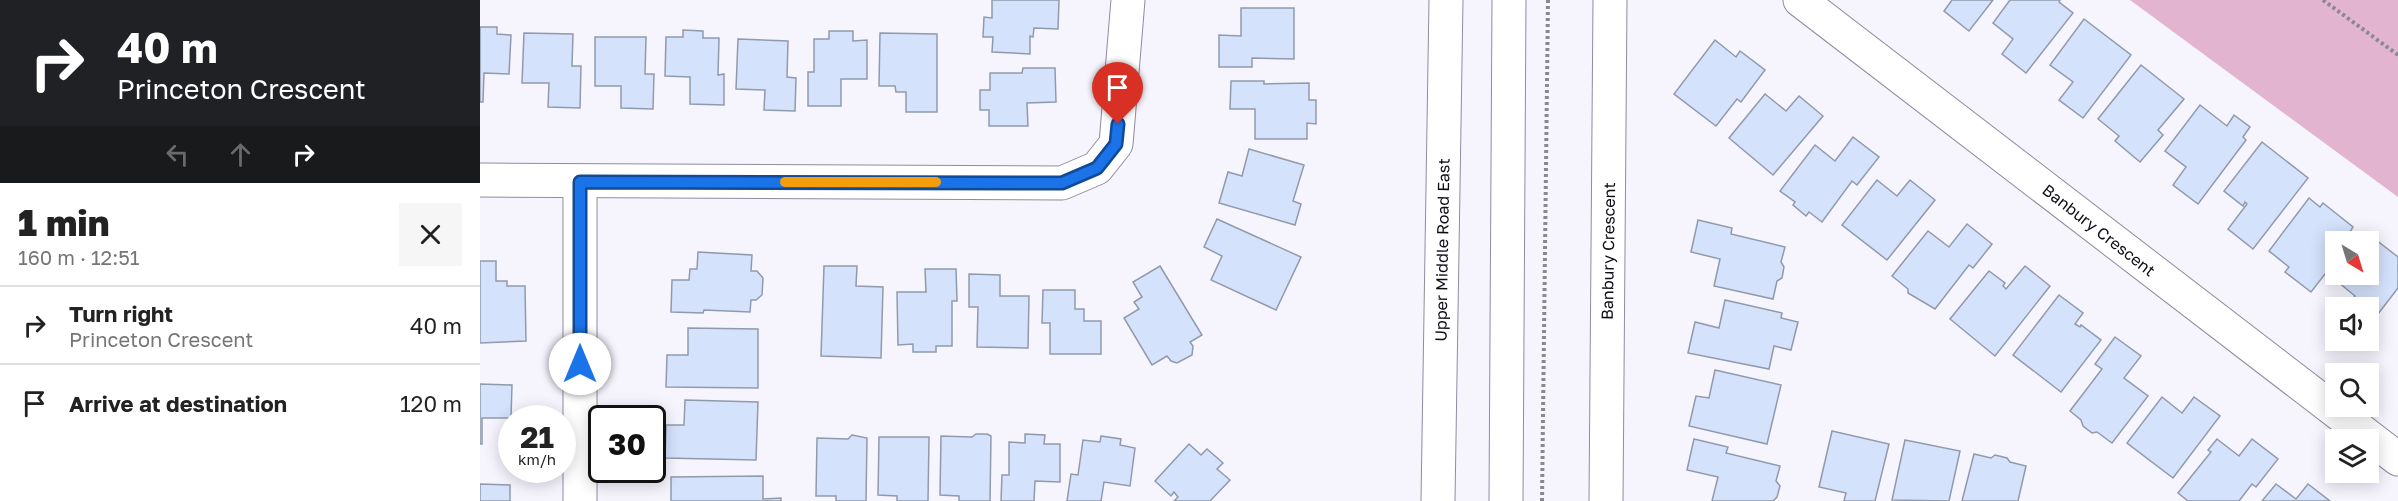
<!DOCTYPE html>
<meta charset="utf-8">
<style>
:root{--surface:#fff;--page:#f6f6f6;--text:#222;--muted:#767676;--line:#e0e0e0}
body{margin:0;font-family:"Golos Text",sans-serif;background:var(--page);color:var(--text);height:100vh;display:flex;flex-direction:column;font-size:22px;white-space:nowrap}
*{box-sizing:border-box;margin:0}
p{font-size:20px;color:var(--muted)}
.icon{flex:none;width:33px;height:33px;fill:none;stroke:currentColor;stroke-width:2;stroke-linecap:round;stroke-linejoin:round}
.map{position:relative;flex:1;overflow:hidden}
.panel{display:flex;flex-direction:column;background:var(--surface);width:480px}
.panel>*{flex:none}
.banner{background:#202124;color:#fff;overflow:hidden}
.needle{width:39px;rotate:142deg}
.tools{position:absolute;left:1845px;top:231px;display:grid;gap:12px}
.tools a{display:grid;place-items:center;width:54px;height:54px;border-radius:0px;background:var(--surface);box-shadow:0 3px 15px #0003;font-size:30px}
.speed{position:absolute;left:18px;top:405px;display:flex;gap:12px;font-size:30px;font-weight:700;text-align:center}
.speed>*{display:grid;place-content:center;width:78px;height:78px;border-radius:50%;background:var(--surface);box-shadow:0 3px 15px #0003;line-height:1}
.speed small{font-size:15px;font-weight:400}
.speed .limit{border:3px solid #111;border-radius:9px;background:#fff;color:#111}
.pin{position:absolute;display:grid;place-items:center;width:51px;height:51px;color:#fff;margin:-62px -26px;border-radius:50% 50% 50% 0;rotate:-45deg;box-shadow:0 0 6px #0007}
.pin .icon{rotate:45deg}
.me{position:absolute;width:66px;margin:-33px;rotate:0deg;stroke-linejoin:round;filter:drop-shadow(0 0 4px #0008)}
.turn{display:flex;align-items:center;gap:21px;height:126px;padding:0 18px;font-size:27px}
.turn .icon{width:78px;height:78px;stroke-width:2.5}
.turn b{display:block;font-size:42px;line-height:51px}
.lanes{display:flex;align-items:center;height:57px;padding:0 18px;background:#0003;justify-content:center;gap:30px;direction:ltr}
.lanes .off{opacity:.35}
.round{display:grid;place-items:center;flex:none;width:63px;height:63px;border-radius:0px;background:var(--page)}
.headline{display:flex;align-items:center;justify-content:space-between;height:102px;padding:0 18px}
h1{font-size:36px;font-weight:800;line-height:45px}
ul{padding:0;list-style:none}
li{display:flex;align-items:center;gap:18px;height:78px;padding:0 18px;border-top:2px solid var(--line)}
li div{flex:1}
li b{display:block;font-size:22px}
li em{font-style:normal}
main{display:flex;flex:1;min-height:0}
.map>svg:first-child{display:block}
.green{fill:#e2b4d0}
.building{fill:#d5e2fc;stroke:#919aac;stroke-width:1.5}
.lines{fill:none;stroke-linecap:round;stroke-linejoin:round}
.minor-casing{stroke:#8e8c9f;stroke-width:35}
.secondary-casing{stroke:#8e8c9f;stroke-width:35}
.path{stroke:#898890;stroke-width:4;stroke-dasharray:3 3;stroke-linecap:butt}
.minor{stroke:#fff;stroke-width:33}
.secondary{stroke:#fff;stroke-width:33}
.route-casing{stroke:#114b97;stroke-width:15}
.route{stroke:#1a73e8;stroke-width:10}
.slow{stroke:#f59e0b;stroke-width:10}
.labels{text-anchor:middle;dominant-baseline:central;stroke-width:4.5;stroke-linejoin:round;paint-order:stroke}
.street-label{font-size:16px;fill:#0e0d14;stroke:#fff}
</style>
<main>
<section class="panel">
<div class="banner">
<div class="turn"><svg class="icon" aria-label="right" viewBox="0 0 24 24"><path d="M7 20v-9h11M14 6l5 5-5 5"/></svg><div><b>40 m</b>Princeton Crescent</div></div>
<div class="lanes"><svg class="icon off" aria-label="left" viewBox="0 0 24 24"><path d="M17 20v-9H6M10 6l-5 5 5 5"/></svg><svg class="icon off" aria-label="ahead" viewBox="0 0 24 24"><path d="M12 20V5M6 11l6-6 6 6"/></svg><svg class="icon" aria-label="right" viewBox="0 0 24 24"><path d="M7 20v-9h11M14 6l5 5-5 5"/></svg></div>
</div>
<div class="headline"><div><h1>1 min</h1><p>160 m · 12:51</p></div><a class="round"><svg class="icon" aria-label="close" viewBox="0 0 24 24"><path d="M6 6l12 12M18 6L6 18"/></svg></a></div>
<ul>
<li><svg class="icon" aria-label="right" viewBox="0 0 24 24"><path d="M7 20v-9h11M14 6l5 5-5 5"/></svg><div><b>Turn right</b><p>Princeton Crescent</p></div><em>40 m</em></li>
<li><svg class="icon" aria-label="arrive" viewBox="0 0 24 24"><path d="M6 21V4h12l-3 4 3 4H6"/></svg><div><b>Arrive at destination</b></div><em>120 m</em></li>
</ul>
</section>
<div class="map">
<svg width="1918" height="501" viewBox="0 0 1918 501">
<rect width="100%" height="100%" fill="#f6f5fe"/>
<!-- green -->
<polygon class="green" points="1650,0 1918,0 1918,197"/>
<!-- building -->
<g class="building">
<polygon points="512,0 579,0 578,29 554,28 553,37 550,36 550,54 512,52 513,37 503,37 504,17 512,18"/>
<polygon points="1472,0 1513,0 1489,31 1464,11"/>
<polygon points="1530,0 1580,0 1579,2 1593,13 1546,73 1522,54 1533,39 1513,23"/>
<polygon points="761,8 814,8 814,59 772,58 772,67 739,67 739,35 761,36"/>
<polygon points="1604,19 1651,55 1603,118 1579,100 1593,82 1570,65"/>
<polygon points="0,27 17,27 17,34 31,35 29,74 4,73 3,102 0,102"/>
<polygon points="203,30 223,31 223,38 239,38 238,75 244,74 244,105 210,104 210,77 185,76 186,37 203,37"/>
<polygon points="349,31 373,31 373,41 387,40 387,79 361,79 361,106 328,106 328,72 334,72 334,39 349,39"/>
<polygon points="44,33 93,34 92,66 101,66 100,108 68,107 69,83 42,83"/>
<polygon points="400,33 457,34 457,112 426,112 426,92 416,92 415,86 399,86"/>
<polygon points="115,37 166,37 165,74 174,74 173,109 141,108 141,86 115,86"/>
<polygon points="258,39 308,41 307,77 316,78 315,111 284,110 285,90 256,89"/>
<polygon points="1235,40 1256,57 1260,51 1285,70 1261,102 1257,99 1236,126 1194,94"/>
<polygon points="1661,65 1704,99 1678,130 1683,135 1660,162 1635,141 1639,136 1618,119"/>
<polygon points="543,68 575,68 576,102 547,103 548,126 509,126 509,110 500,110 500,90 510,90 510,73 542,73"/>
<polygon points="751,81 784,81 784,84 829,83 829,100 836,100 836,124 827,123 827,139 775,139 775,109 750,109"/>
<polygon points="1285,94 1306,111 1319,96 1343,116 1293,175 1249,138"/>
<polygon points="1720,105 1747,126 1754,115 1770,127 1763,137 1766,140 1718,204 1693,185 1706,167 1685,151"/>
<polygon points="1373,137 1399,157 1377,185 1372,181 1342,222 1329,212 1326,216 1313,205 1315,202 1300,191 1335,145 1355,161"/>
<polygon points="1782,142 1828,178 1773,249 1748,229 1767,204 1765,202 1763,206 1744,191"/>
<polygon points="769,149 824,165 813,201 821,204 815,225 739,203 748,172 762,176"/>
<polygon points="1397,180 1417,196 1430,180 1455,200 1407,260 1362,225"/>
<polygon points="1829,198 1840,207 1843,203 1873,227 1870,232 1875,235 1870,242 1856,242 1856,260 1831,292 1805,272 1809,267 1789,251"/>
<polygon points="737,219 821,257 796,310 731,280 742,256 724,247"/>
<polygon points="1218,220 1252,228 1251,234 1305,247 1301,262 1304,267 1302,278 1297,281 1293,299 1234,286 1240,259 1211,252"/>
<polygon points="1487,224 1512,244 1493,268 1489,265 1455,309 1428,293 1428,289 1412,276 1448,231 1469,247"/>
<polygon points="1891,236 1918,257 1918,288 1888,327 1888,308 1866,308 1875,296 1857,281 1862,274 1888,274 1887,242"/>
<polygon points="218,252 272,255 271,271 277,271 283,278 282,295 276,300 271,300 270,312 224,310 223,313 191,312 192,280 209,280 210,269 217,269"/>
<polygon points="0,261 16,261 16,281 27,281 27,286 45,286 46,341 0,343"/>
<polygon points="344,266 377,266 376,286 403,287 401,358 341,356"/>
<polygon points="680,266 722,335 710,342 713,346 712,355 697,363 691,361 687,356 672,365 644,318 659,309 654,302 662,297 653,282"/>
<polygon points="1545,266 1570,286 1515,356 1470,319 1509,271 1525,283 1523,286 1526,289"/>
<polygon points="445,269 476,269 477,301 472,301 472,346 456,346 456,352 433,352 433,344 418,345 417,292 446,292"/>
<polygon points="489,274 520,275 520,296 549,296 548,348 497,347 498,307 489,307"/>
<polygon points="563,290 595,290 595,309 604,309 604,321 621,321 621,354 570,354 570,323 562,323"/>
<polygon points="1579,295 1603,313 1595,324 1600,327 1601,325 1621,340 1581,392 1533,355"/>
<polygon points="1245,300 1302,313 1301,318 1318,322 1311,350 1294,346 1289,369 1208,353 1215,322 1239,328"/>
<polygon points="208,328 278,329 278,388 186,387 187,355 208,355"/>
<polygon points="1635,337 1661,356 1644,378 1668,396 1632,443 1617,432 1612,433 1603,426 1601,420 1590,411 1622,369 1615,364"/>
<polygon points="1235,370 1301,385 1287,444 1209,426 1216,396 1229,398"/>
<polygon points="0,384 32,385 31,418 2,418 2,444 0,444"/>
<polygon points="1682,397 1702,413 1714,397 1740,416 1693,478 1647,443"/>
<polygon points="205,400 278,402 276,460 185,458 186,425 204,425"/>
<polygon points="1352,431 1409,444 1395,501 1364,501 1366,493 1339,487"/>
<polygon points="496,434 507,434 511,436 510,501 479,501 479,496 460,495 461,436 492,437"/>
<polygon points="545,434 565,435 564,444 580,444 580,482 555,481 554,501 521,501 522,475 529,475 529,442 545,443"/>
<polygon points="372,435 387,438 386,501 356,501 356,496 336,496 337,438 368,439"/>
<polygon points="621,436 641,439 640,445 655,448 650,486 624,482 621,501 587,501 591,474 598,475 603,440 620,442"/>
<polygon points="399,437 449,437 448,501 417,501 417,496 398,495"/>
<polygon points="1214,439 1248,447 1246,453 1300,466 1296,481 1300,486 1297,497 1293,501 1232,501 1238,477 1207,470"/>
<polygon points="1737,439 1759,456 1772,439 1798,459 1776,487 1772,484 1759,501 1708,501 1698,493 1731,452 1728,450"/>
<polygon points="1425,440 1480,451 1469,501 1412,500"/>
<polygon points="709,444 721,455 727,449 743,463 737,469 750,480 730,501 694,501 698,497 694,492 691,496 675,481"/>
<polygon points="1494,454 1511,458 1515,455 1527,458 1530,462 1546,466 1538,501 1482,501"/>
<polygon points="283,476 283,499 301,498 301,501 191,501 191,477"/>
<polygon points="0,484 30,485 30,501 0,501"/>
<polygon points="1796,484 1816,499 1828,484 1850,501 1782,501"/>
</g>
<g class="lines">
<!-- minor casing -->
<g class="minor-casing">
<g id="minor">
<polyline points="1320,0 1918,459"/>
<polyline points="0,180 582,183 617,168 636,144 648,0"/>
<polyline points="100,182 100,501"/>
<polyline points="1126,501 1130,0"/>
</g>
</g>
<!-- secondary casing -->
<g class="secondary-casing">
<g id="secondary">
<polyline points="958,501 966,0"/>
<polyline points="1026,501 1029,0"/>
</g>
</g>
<!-- path -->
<g class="path">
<polyline points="1843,0 1918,55"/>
<polyline points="1062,501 1068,0"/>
</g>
<!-- minor -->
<use href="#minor" class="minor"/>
<!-- secondary -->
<use href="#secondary" class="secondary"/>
</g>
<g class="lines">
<!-- route casing -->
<g class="route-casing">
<polyline id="route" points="100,364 100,182 582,183 617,168 636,144 638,124"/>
</g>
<!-- route -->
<use href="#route" class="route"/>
<!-- slow -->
<polyline class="slow" points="305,182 456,182"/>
</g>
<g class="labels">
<!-- street labels -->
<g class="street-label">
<text transform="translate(1619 230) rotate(38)">Banbury Crescent</text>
<text transform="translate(962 250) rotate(-89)">Upper Middle Road East</text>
<text transform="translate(1128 251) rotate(-89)">Banbury Crescent</text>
</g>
</g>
</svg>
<div class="tools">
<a><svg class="needle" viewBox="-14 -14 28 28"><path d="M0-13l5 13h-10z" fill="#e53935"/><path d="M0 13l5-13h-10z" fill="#767676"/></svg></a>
<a><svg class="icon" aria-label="sound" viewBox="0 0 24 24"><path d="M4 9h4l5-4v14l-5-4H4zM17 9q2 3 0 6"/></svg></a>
<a><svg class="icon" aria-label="search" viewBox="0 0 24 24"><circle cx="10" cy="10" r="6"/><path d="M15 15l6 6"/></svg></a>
<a><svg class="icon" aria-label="layers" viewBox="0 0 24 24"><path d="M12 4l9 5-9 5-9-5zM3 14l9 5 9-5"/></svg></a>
</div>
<div class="speed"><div>21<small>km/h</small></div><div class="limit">30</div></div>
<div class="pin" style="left:638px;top:124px;background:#d93025"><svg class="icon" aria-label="arrive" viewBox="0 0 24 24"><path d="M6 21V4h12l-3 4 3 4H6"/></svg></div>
<svg class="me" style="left:100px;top:364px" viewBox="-20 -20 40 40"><circle r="19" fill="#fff"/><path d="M0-13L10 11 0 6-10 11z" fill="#1a73e8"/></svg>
</div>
</main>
